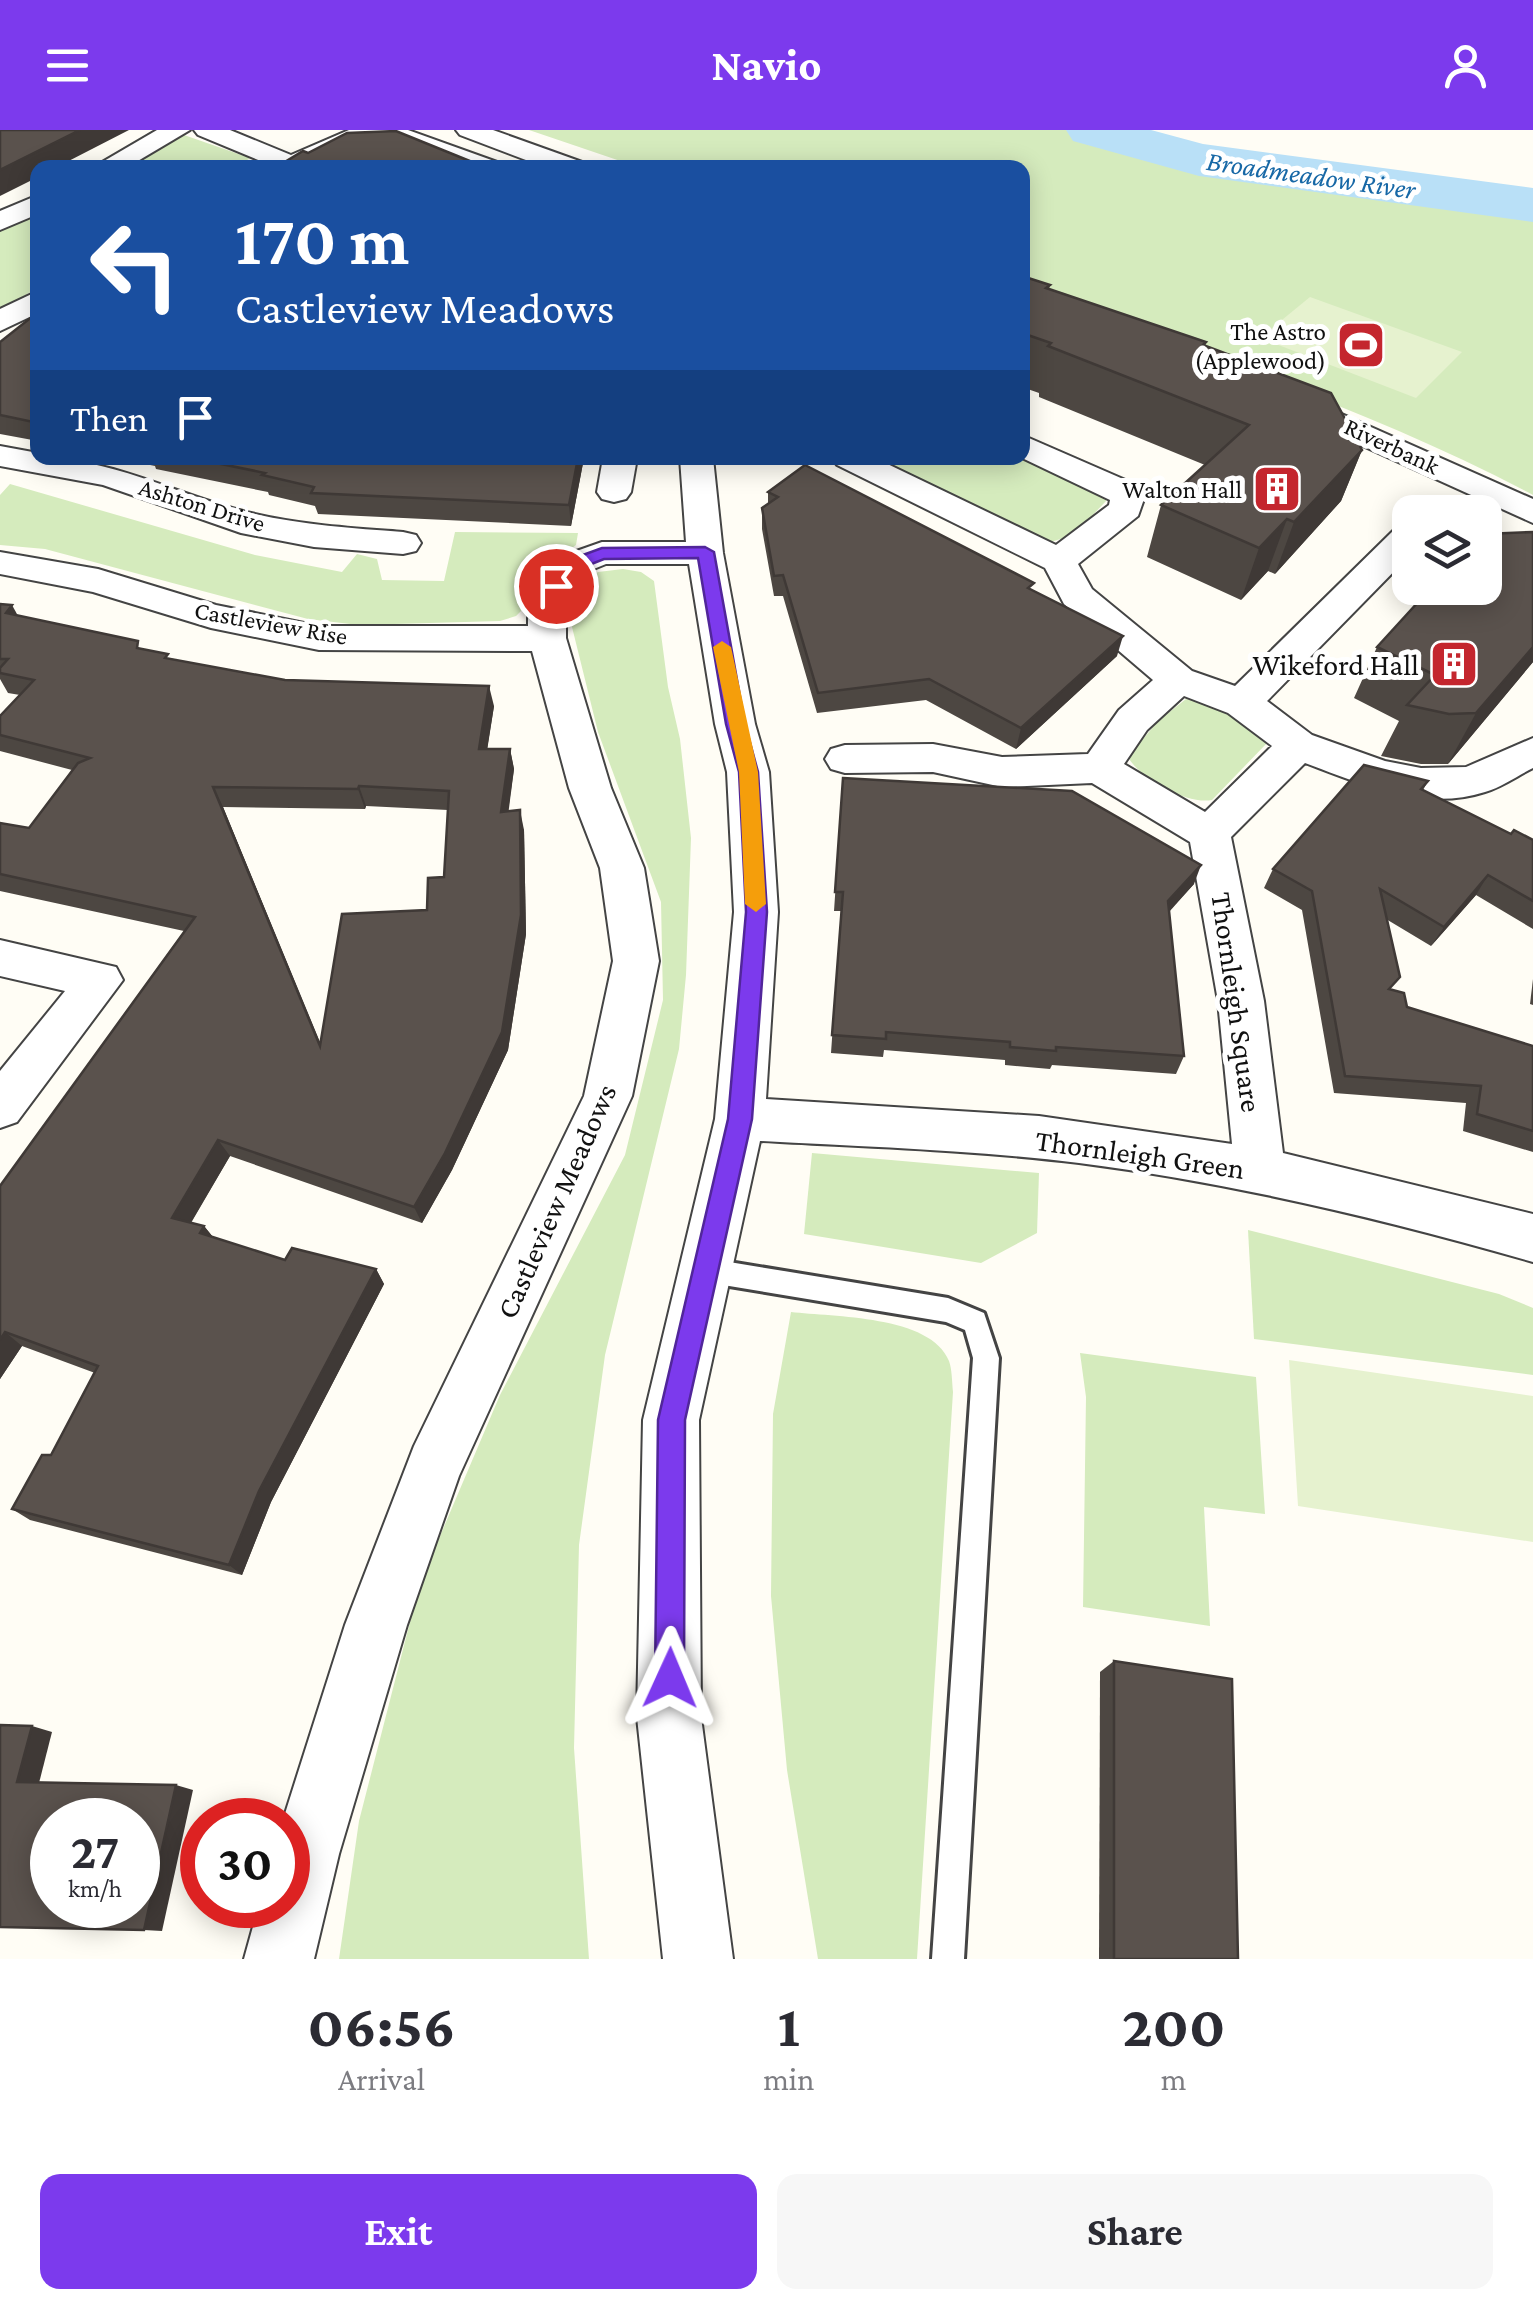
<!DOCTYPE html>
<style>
:root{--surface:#fff;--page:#f7f7f7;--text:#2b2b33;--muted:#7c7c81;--accent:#7c3aed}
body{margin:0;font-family:"Crimson Pro",serif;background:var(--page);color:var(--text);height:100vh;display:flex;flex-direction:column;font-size:38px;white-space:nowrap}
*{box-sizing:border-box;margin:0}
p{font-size:32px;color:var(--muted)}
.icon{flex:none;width:55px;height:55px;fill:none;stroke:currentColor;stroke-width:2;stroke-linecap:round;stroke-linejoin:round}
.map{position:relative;height:1829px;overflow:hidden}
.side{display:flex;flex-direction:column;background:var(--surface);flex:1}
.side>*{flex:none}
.banner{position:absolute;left:30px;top:30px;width:1000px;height:305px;border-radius:20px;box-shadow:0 5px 25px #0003;background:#1a4fa0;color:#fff;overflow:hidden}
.fabs{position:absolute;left:1392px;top:365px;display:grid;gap:20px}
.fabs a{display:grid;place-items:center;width:110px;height:110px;border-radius:20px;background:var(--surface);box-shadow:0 5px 25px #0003;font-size:50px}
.speed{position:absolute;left:30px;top:1668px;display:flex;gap:20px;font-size:50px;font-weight:700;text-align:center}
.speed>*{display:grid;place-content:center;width:130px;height:130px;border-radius:50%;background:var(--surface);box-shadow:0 5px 25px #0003;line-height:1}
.speed small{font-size:25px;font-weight:400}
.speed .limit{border:15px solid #d22;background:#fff;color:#111}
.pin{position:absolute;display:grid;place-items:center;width:85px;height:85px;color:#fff;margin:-42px;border:5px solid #fff;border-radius:50%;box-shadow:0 2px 10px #0007}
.me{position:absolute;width:110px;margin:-55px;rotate:1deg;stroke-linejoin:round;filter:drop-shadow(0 0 8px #0008)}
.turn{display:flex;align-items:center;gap:35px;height:210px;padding:0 40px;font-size:45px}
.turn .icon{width:130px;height:130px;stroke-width:2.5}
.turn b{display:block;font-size:70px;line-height:85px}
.then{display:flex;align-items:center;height:95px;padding:0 40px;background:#0003;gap:20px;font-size:38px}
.eta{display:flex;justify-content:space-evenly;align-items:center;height:170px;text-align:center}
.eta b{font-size:60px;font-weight:700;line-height:70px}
.cta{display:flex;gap:20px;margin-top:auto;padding:20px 40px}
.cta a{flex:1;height:115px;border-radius:20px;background:var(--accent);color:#fff;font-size:40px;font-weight:700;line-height:115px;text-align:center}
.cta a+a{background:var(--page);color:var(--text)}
header{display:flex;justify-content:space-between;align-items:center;height:130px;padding:0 40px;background:var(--accent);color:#fff;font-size:45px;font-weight:700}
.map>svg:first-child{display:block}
.green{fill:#d5ebbd}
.pitch{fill:#e6f2cf}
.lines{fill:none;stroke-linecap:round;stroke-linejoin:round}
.river{fill:#b9e0f7;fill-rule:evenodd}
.service-casing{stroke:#444;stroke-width:6}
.minor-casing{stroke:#444;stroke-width:4}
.service{fill:#fff;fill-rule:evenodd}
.minor{fill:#fff;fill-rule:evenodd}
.wall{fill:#4d4742;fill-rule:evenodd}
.shaded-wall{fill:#3f3936}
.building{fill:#5a524d;stroke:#3f3936;stroke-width:2.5;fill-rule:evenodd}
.route{fill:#7c3aed;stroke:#51269a;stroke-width:2.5}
.slow{fill:#f59e0b}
.labels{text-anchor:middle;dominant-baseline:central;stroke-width:10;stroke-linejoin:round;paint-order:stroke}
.far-poi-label{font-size:25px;fill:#111;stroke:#fff;text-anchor:end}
.far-street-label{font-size:25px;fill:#111;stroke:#fff}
.far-water-label{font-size:28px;font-style:italic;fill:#1768a6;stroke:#fff}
.poi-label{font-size:30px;fill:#111;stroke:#fff;text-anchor:end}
.street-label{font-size:30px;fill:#111;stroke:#fff}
</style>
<header><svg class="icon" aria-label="menu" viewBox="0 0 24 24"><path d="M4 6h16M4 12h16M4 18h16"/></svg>Navio<svg class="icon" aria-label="person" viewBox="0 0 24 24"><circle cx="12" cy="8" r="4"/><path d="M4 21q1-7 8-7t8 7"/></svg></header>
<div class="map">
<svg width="1533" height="1829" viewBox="0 0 1533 1829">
<rect width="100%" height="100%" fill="#fffdf5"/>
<!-- green -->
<g class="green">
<path d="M529 0H1092L1199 30 1533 75V365C1370 279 1196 222 1023 162L1022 38 638 37Z"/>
<polygon points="184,5 250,28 237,37 115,38"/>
<polygon points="37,78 37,158 0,180 0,100"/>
<polygon points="876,328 1022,328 1106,366 1106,371 1074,405 1047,413"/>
<polygon points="10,354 255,425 342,442 357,424 377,429 382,450 444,451 455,402 578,403 576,415 533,448 527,475 516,486 500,491 359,495 308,489 45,419 0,415 0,365"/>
<polygon points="623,439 641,442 654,451 668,557 680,609 691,708 686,845 679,919 605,1225 579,1415 574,1618 589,1829 339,1829 359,1691 420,1453 500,1265 625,1025 663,870 661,772 598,602 572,497 579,455 598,442"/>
<path d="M1186 569 1215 573 1268 612 1212 670C1188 675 1140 649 1128 627L1158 591Z"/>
<polygon points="812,1023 1039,1043 1037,1103 981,1133 804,1104"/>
<polygon points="1248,1100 1499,1164 1533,1178 1533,1245 1254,1209"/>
<path d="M791 1182C833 1187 931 1185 949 1231 952 1239 952 1252 953 1262L917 1829H818L787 1640 771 1466 773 1284Z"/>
<polygon points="1080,1223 1256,1247 1265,1384 1204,1377 1210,1496 1083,1477 1086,1267"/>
</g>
<!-- pitch -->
<g class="pitch">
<polygon points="1310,167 1462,222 1416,268 1260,208"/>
<polygon points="1289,1230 1533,1266 1533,1412 1298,1376"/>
</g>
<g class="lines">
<!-- river -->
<polygon class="river" points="1066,0 1151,0 1203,14 1533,58 1533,92 1199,46 1073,11"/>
<!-- service casing -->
<g class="service-casing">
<polygon id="service" points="705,1128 948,1168 984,1183 999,1228 964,1829 932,1829 973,1228 965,1200 946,1192 705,1152 696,1148 692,1140 696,1132"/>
</g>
<!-- minor casing -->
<g class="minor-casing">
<g id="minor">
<polygon points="157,0 190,0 126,38 92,38"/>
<polygon points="194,0 230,0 291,25 349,0 408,0 497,32 501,38 462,38 385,9 363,13 304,38 259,38 263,32 198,5"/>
<polygon points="456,0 493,0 582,32 586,38 547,38 460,5"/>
<polygon points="38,65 38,84 0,100 0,81"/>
<polygon points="38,161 38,183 0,201 0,179"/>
<polygon points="1290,261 1533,369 1533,393 1279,278 1274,271 1279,264"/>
<path d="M1022 305 1130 352 1144 369 1138 386 1078 434 1092 459 1192 541 1235 556 1397 397 1410 394V425L1267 571 1312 605 1385 631 1421 638 1466 637 1533 608V638C1517 646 1502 657 1485 662 1424 682 1361 654 1305 633L1231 707 1264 871 1283 1023 1533 1084V1132C1384 1089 1233 1053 1079 1033 973 1020 866 1017 760 1011L699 1290 701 1587 733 1829H663L637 1587 643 1290 715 989 734 782 727 642 715 594 689 434H606L579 445 566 475V508L611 658 644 738 659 831 632 966 459 1346 407 1495 339 1724 314 1829H244L259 1775H288V1690H283L345 1495 414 1316 584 966 613 831 600 738 569 658 532 521 319 520 211 498 93 462 0 444V422L98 439 216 475 319 496H528V475L551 430 602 412H686L680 328H713L723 423 755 594 769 642 778 782 766 969 1039 986 1232 1014 1218 871 1190 712 1092 653 1002 657 933 642 845 643 831 639 825 629 831 619 845 615 933 614 1002 627 1088 624 1119 580 1153 550 1064 474 1045 438 837 335 832 328H875L1056 415 1109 375 1110 370 1022 328ZM1184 566 1228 583 1272 616 1205 682 1124 634 1147 600Z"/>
<path d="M0 316 38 323V328C115 328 178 366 251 383 301 395 352 398 403 402L416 405 421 413 416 421 403 424 314 417 241 403 103 355 0 336Z"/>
<polygon points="603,328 637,328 631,362 626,369 614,372 602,369 597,362"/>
<polygon points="0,810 116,837 123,850 17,992 0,998 0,941 65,861 0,846"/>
</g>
</g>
<!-- service -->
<use href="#service" class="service"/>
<!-- minor -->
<use href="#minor" class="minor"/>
</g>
<!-- wall -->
<g class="wall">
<polygon points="1022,146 1050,155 1049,159 1206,212 1205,216 1362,320 1341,371 1275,444 1268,441 1241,470 1147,427 1161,375 1205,335 1039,267 1039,263 1022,257"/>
<polygon points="38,182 38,311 0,304 0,212"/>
<polygon points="116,328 584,328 571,396 318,384 315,376 269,365 268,362 156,339 155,336"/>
<polygon points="768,362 1032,460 1117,526 1016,619 926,570 817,583 783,466 774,466 762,399 762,378 768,374"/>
<path d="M0 474 18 486 142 519 170 529 285 550 494 576 487 619H510L514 639 508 681 524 700 526 804 508 920 452 1040 422 1093 230 1026 191 1093 204 1096 213 1107 285 1130 376 1139 384 1154 271 1372 242 1445 30 1390 12 1379 51 1325 95 1243 22 1216 0 1249V1056L184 801 0 761V693L29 698 72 640 0 621V586L20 565 8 563 0 549ZM366 676 448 680 444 747 427 780 320 914 223 677 365 679Z"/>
<polygon points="1377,517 1533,532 1448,634 1421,634 1381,626 1399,591 1354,568"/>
<polygon points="843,648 1194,754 1169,781 1184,926 1176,944 1052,935 1050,939 1005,935 1005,930 884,920 883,927 831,923 841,781 834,781"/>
<polygon points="1428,651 1423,660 1511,704 1533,710 1533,799 1476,765 1431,816 1386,789 1391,860 1407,877 1533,916 1533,1022 1463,1001 1466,973 1334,963 1302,780 1264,758 1273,739"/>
<polygon points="1533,849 1533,875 1530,874"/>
<polygon points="1114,1531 1238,1829 1099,1829 1100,1542"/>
</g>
<!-- shaded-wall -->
<g class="shaded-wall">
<polygon points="80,0 129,0 55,38 38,38 38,47 0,66 0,40"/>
<polygon points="1362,320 1341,371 1275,444 1294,392"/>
<polygon points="578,328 584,328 571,396 569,375"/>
<polygon points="1287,389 1268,441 1241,470 1259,418"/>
<polygon points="12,475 23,495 6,483"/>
<polygon points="1123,506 1117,526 1016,619 1021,598"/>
<polygon points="1533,517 1533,532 1448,634 1476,583"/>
<polygon points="489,556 494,576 484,640 479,619"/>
<polygon points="510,619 514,639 506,701 501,682"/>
<polygon points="359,656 366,676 365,679 358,659"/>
<polygon points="213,657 223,677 329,934 320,916"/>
<polygon points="520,680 524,700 526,804 508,920 452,1040 422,1093 414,1077"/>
<polygon points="1201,735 1194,754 1161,791 1168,771"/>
<polygon points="1488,745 1476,765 1431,816 1444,797"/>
<polygon points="218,1010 230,1026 184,1104 172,1088"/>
<polygon points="204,1096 216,1111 200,1103"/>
<polygon points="376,1139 384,1154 271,1372 242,1445 229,1435 259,1361"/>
<polygon points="5,1202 22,1216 0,1249 0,1210"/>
<polygon points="32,1596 52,1602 38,1657 17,1652"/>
<polygon points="176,1655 193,1660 162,1801 144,1800"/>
</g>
<!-- building -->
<g class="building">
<polygon points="0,0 80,0 0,40"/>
<polygon points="396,1 487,38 275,38 303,21 308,23 347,3"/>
<polygon points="1022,146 1050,155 1046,158 1206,212 1203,215 1331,263 1362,320 1294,392 1287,389 1259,418 1161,375 1249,295 1048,216 1051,213 1022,203"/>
<polygon points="38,182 38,293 0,285 0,212"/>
<polygon points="192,328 578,328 569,375 311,363 314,357 262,345 265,343"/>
<polygon points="805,335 1034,453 1028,458 1123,506 1021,598 929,549 818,563 783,445 774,446 762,378 778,367 768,362"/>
<polygon points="1533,402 1533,517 1476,583 1449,584 1407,575 1435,545 1377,517 1431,458 1485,458 1485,404"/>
<path d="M0 474 12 475 6 483 138 511 137 518 168 524 165 528 285 550 489 556 479 619H510L501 682 520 680 521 785 502 902 445 1023 414 1077 218 1010 172 1088 204 1096 200 1103 285 1130 292 1118 376 1139 259 1361 229 1435 12 1379 42 1325H51L98 1236 5 1202 0 1210V1056L195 787 0 744V693L29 698 78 633 90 628 0 605V586L34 550 0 543V538L8 529H0ZM359 656 449 661 444 747 428 748 427 780 342 784 320 916 213 657 358 659Z"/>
<polygon points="1364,635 1428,651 1421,659 1511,704 1514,700 1533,710 1533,771 1488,745 1444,797 1380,759 1400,847 1389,859 1404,863 1407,877 1533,916 1533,1001 1477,984 1481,956 1345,946 1312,761 1273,739"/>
<polygon points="843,648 1072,661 1201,735 1168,771 1184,926 1056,917 1056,921 1010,917 1010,912 886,902 886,909 832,905 843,762 835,762"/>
<polygon points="1114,1531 1232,1549 1238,1829 1114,1829"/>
<path d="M0 1595 32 1596 17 1652 176 1655 144 1800 0 1797ZM52 1690H138V1775H52Z"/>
</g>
<!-- route -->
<polygon class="route" points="705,417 714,422 745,594 758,642 767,782 752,989 685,1290 684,1548 680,1558 670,1562 659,1558 655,1548 658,1290 728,989 746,782 739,642 726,594 698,428 604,429 571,442 562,460 556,462 547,456 558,434 602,418"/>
<!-- slow -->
<polygon class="slow" points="722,511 731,517 758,642 766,774 756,782 745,774 739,642 713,517"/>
<!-- icons -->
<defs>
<g id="stadium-square" transform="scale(2.5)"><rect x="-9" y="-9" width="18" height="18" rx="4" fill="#c4262e" stroke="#fff"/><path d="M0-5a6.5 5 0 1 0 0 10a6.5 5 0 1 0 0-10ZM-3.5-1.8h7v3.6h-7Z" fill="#fff"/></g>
<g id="building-square" transform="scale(2.5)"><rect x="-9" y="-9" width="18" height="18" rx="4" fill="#c4262e" stroke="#fff"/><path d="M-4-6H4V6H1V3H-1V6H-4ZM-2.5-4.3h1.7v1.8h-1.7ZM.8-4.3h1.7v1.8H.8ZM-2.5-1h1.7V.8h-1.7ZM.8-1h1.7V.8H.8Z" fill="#fff"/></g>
</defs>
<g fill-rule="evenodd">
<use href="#stadium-square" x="1361" y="215"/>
<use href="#building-square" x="1277" y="359"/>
<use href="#building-square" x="1454" y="534"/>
</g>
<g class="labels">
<!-- far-poi labels -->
<g class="far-poi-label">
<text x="1326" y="201">The Astro<tspan x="1326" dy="29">(Applewood)</tspan></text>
<text x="1242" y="359">Walton Hall</text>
</g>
<!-- far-street labels -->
<g class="far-street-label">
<text transform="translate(1392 316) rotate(25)">Riverbank</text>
<text transform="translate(202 375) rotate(17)">Ashton Drive</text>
<text transform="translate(271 493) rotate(10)">Castleview Rise</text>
</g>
<!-- far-water labels -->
<g class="far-water-label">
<text transform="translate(1311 45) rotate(8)">Broadmeadow River</text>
</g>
<!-- poi labels -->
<g class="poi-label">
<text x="1419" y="534">Wikeford Hall</text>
</g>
<!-- street labels -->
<g class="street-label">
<text transform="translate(1237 872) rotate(82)">Thornleigh Square</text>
<text transform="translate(1140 1024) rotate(8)">Thornleigh Green</text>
<text transform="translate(556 1071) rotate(-66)">Castleview Meadows</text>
</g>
</g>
</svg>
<div class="fabs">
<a><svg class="icon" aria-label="layers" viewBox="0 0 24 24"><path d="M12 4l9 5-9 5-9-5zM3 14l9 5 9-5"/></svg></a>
</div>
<div class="speed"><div>27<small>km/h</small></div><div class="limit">30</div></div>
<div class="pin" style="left:556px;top:456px;background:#d93025"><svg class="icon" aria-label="arrive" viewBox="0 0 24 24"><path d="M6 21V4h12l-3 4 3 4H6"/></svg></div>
<svg class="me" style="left:670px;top:1548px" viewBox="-20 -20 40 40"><path d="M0-17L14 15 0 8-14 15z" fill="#7c3aed" stroke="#fff" stroke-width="4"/></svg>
<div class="banner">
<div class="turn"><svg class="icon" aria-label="left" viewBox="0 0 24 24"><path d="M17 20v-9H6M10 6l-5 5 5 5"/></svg><div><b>170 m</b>Castleview Meadows</div></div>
<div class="then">Then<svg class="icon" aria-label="arrive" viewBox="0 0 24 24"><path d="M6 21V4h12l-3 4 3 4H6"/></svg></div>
</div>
</div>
<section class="side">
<div class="eta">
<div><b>06:56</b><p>Arrival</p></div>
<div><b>1</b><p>min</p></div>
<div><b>200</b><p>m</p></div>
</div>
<div class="cta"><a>Exit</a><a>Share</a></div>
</section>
